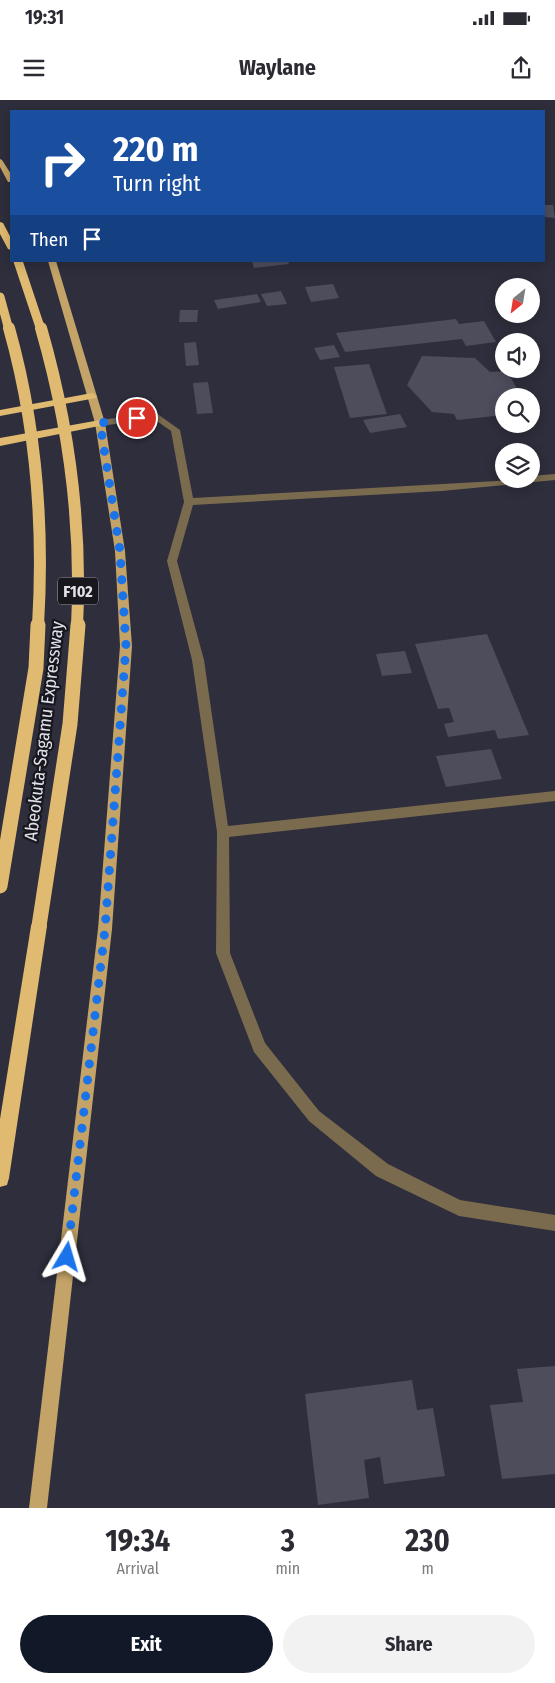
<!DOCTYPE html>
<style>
:root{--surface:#fff;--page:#f2f2f3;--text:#2b2b33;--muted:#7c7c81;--accent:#111827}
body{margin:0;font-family:"Fira Sans Condensed",sans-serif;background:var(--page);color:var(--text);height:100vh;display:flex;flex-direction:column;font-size:19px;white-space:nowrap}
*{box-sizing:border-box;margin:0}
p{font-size:16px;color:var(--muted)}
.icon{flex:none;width:28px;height:28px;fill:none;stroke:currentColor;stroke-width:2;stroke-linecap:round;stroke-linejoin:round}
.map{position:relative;height:1408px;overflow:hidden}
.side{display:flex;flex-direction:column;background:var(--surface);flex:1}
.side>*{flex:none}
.top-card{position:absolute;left:10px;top:10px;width:535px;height:152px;border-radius:0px;box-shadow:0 2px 12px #0003;background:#1a4fa0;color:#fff;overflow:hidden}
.needle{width:32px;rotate:210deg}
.controls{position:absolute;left:495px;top:178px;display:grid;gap:10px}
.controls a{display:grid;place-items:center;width:45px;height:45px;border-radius:50%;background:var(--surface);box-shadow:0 2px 12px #0003;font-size:25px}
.pin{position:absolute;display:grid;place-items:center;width:42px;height:42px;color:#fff;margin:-21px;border:2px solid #fff;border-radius:50%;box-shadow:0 1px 5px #0007}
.me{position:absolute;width:55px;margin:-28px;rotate:7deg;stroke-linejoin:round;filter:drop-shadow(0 0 4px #0008)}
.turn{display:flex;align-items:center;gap:18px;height:105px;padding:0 20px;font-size:22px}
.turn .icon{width:65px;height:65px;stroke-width:2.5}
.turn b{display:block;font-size:35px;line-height:42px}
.then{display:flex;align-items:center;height:48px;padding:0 20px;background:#0003;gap:10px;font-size:19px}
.eta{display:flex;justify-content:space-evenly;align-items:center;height:85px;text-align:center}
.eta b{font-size:30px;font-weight:700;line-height:35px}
.button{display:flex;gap:10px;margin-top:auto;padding:10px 20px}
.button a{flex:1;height:58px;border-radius:30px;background:var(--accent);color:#fff;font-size:20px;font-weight:700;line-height:58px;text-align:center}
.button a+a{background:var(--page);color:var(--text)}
.status{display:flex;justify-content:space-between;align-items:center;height:35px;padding:0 25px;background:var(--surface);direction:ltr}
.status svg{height:14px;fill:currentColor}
header{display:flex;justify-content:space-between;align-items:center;height:65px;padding:0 20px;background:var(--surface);font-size:22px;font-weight:700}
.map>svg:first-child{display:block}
.building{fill:#4d4d5c}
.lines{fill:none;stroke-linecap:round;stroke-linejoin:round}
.minor{fill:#7a6a4e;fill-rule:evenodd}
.major{fill:#c3a367;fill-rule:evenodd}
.highway{fill:#e0ba70;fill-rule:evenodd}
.highway-bridge-far2{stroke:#e0ba70;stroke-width:9}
.highway-bridge-far1{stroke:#e0ba70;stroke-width:12}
.highway-bridge{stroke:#e0ba70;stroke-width:15}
.route{stroke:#1a73e8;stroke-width:9;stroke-dasharray:0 16.2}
.labels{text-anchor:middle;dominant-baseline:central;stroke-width:4.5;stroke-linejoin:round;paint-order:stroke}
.shield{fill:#17171d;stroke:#a4a4ad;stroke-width:1}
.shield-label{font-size:16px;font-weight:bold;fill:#e1e1eb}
.street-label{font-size:18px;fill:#e1e1eb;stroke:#17171d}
</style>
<div class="status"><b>19:31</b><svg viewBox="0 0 49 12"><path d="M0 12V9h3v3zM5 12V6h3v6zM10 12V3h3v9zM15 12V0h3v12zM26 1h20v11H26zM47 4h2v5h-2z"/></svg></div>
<header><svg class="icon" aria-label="menu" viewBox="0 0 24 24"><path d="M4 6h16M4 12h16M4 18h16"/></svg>Waylane<svg class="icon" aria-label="share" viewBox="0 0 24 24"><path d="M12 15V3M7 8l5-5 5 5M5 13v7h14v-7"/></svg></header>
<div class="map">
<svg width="555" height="1408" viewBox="0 0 555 1408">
<rect width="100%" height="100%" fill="#2e2e3c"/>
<!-- building -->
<g class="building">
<polygon points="544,105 553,105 555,118 544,117"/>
<polygon points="252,161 288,161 289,164 254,168"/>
<polygon points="333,184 339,198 311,202 305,187"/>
<polygon points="281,191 287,204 267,206 261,194"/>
<polygon points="257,194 261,202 218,209 214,200"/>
<polygon points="180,210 198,210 197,222 179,222"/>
<polygon points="456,219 459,224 484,221 496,242 466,246 462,239 345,252 336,233"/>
<polygon points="196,242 199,265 186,266 184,243"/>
<polygon points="334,245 340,257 320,260 314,248"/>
<polygon points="422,256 475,258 490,272 507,271 521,296 504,296 504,315 457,320 454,314 432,312 407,285"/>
<polygon points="369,264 387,314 350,318 334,267"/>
<polygon points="208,282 213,313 197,314 193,283"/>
<polygon points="400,314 407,327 370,333 363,320"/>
<polygon points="487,534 529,635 498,639 495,630 448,637 444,624 454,622 449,608 438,609 415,544"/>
<polygon points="405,551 412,573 382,576 376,554"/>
<polygon points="491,649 502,679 446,687 436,656"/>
<polygon points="555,1266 555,1374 502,1379 490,1305 523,1302 517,1269"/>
<polygon points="412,1280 417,1310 433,1308 445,1376 384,1384 380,1357 364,1360 369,1398 318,1405 305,1294"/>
</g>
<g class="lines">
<!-- minor -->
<polygon class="minor" points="156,313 180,330 193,398 531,379 531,376 555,374 555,380 442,391 193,405 177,461 204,560 228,726 555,691 555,701 229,737 230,853 265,943 319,1011 388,1064 460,1100 555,1115 555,1131 459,1116 376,1076 309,1021 254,952 216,853 217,732 192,560 167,461 184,402 171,331 154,319 100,326 95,323 100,320"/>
<!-- major -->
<g class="major">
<polygon points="0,59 2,60 11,74 11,82 8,82 0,67"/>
<polygon points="48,161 56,161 105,323 125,451 132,546 112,829 47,1408 29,1408 98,829 120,546 115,451 95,323"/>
</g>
<!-- highway -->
<g class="highway">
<polygon points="0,122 3,123 11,138 11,150 8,149 0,134"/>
<polygon points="92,293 97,296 96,298 0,316 0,310"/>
<polygon points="100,320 106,323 104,325 0,346 0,338"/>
<polygon points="39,819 45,821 47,826 9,1078 7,1085 0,1087 0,1019 31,826 33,821"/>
</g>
<!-- highway-bridge-far2 -->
<g class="highway-bridge-far2">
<polyline points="18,161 41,230"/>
<polyline points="0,197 9,230"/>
</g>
<!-- highway-bridge-far1 -->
<g class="highway-bridge-far1">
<path d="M9 228C36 324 44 427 38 526"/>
<path d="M41 228C69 325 82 426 77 526"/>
</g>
<!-- highway-bridge -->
<g class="highway-bridge">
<polyline points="0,786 36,568 38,525"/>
<polyline points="39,826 70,624 78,525"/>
</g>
</g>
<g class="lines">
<!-- route -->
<polyline class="route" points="67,1157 105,829 126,546 120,451 100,323 137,318"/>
</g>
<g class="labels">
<!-- shield labels -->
<rect class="shield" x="58" y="477.5" width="40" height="27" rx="4"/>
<g class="shield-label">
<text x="78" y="491">F102</text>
</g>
<!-- street labels -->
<g class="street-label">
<text transform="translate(44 631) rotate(-83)">Abeokuta-Sagamu Expressway</text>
</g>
</g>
</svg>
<div class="controls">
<a><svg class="needle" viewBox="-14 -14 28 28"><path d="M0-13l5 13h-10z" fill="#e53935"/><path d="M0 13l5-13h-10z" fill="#7c7c81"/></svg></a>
<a><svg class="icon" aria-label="sound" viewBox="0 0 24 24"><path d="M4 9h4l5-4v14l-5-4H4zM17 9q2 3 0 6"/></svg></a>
<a><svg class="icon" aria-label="search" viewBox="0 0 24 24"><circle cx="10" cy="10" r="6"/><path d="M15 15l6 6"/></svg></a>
<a><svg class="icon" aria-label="layers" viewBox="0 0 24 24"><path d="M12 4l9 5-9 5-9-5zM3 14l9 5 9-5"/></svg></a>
</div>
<div class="pin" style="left:137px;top:318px;background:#d93025"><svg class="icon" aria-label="arrive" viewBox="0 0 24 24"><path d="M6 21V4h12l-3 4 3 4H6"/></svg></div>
<svg class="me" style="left:67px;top:1157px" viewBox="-20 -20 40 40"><path d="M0-17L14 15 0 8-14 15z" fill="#1a73e8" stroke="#fff" stroke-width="4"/></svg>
<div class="top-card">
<div class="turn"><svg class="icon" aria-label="right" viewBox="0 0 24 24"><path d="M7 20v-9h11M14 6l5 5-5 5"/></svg><div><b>220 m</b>Turn right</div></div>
<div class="then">Then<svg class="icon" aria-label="arrive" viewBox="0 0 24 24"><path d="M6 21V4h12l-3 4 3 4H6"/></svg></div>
</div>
</div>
<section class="side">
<div class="eta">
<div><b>19:34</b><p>Arrival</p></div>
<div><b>3</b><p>min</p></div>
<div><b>230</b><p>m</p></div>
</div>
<div class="button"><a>Exit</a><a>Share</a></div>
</section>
